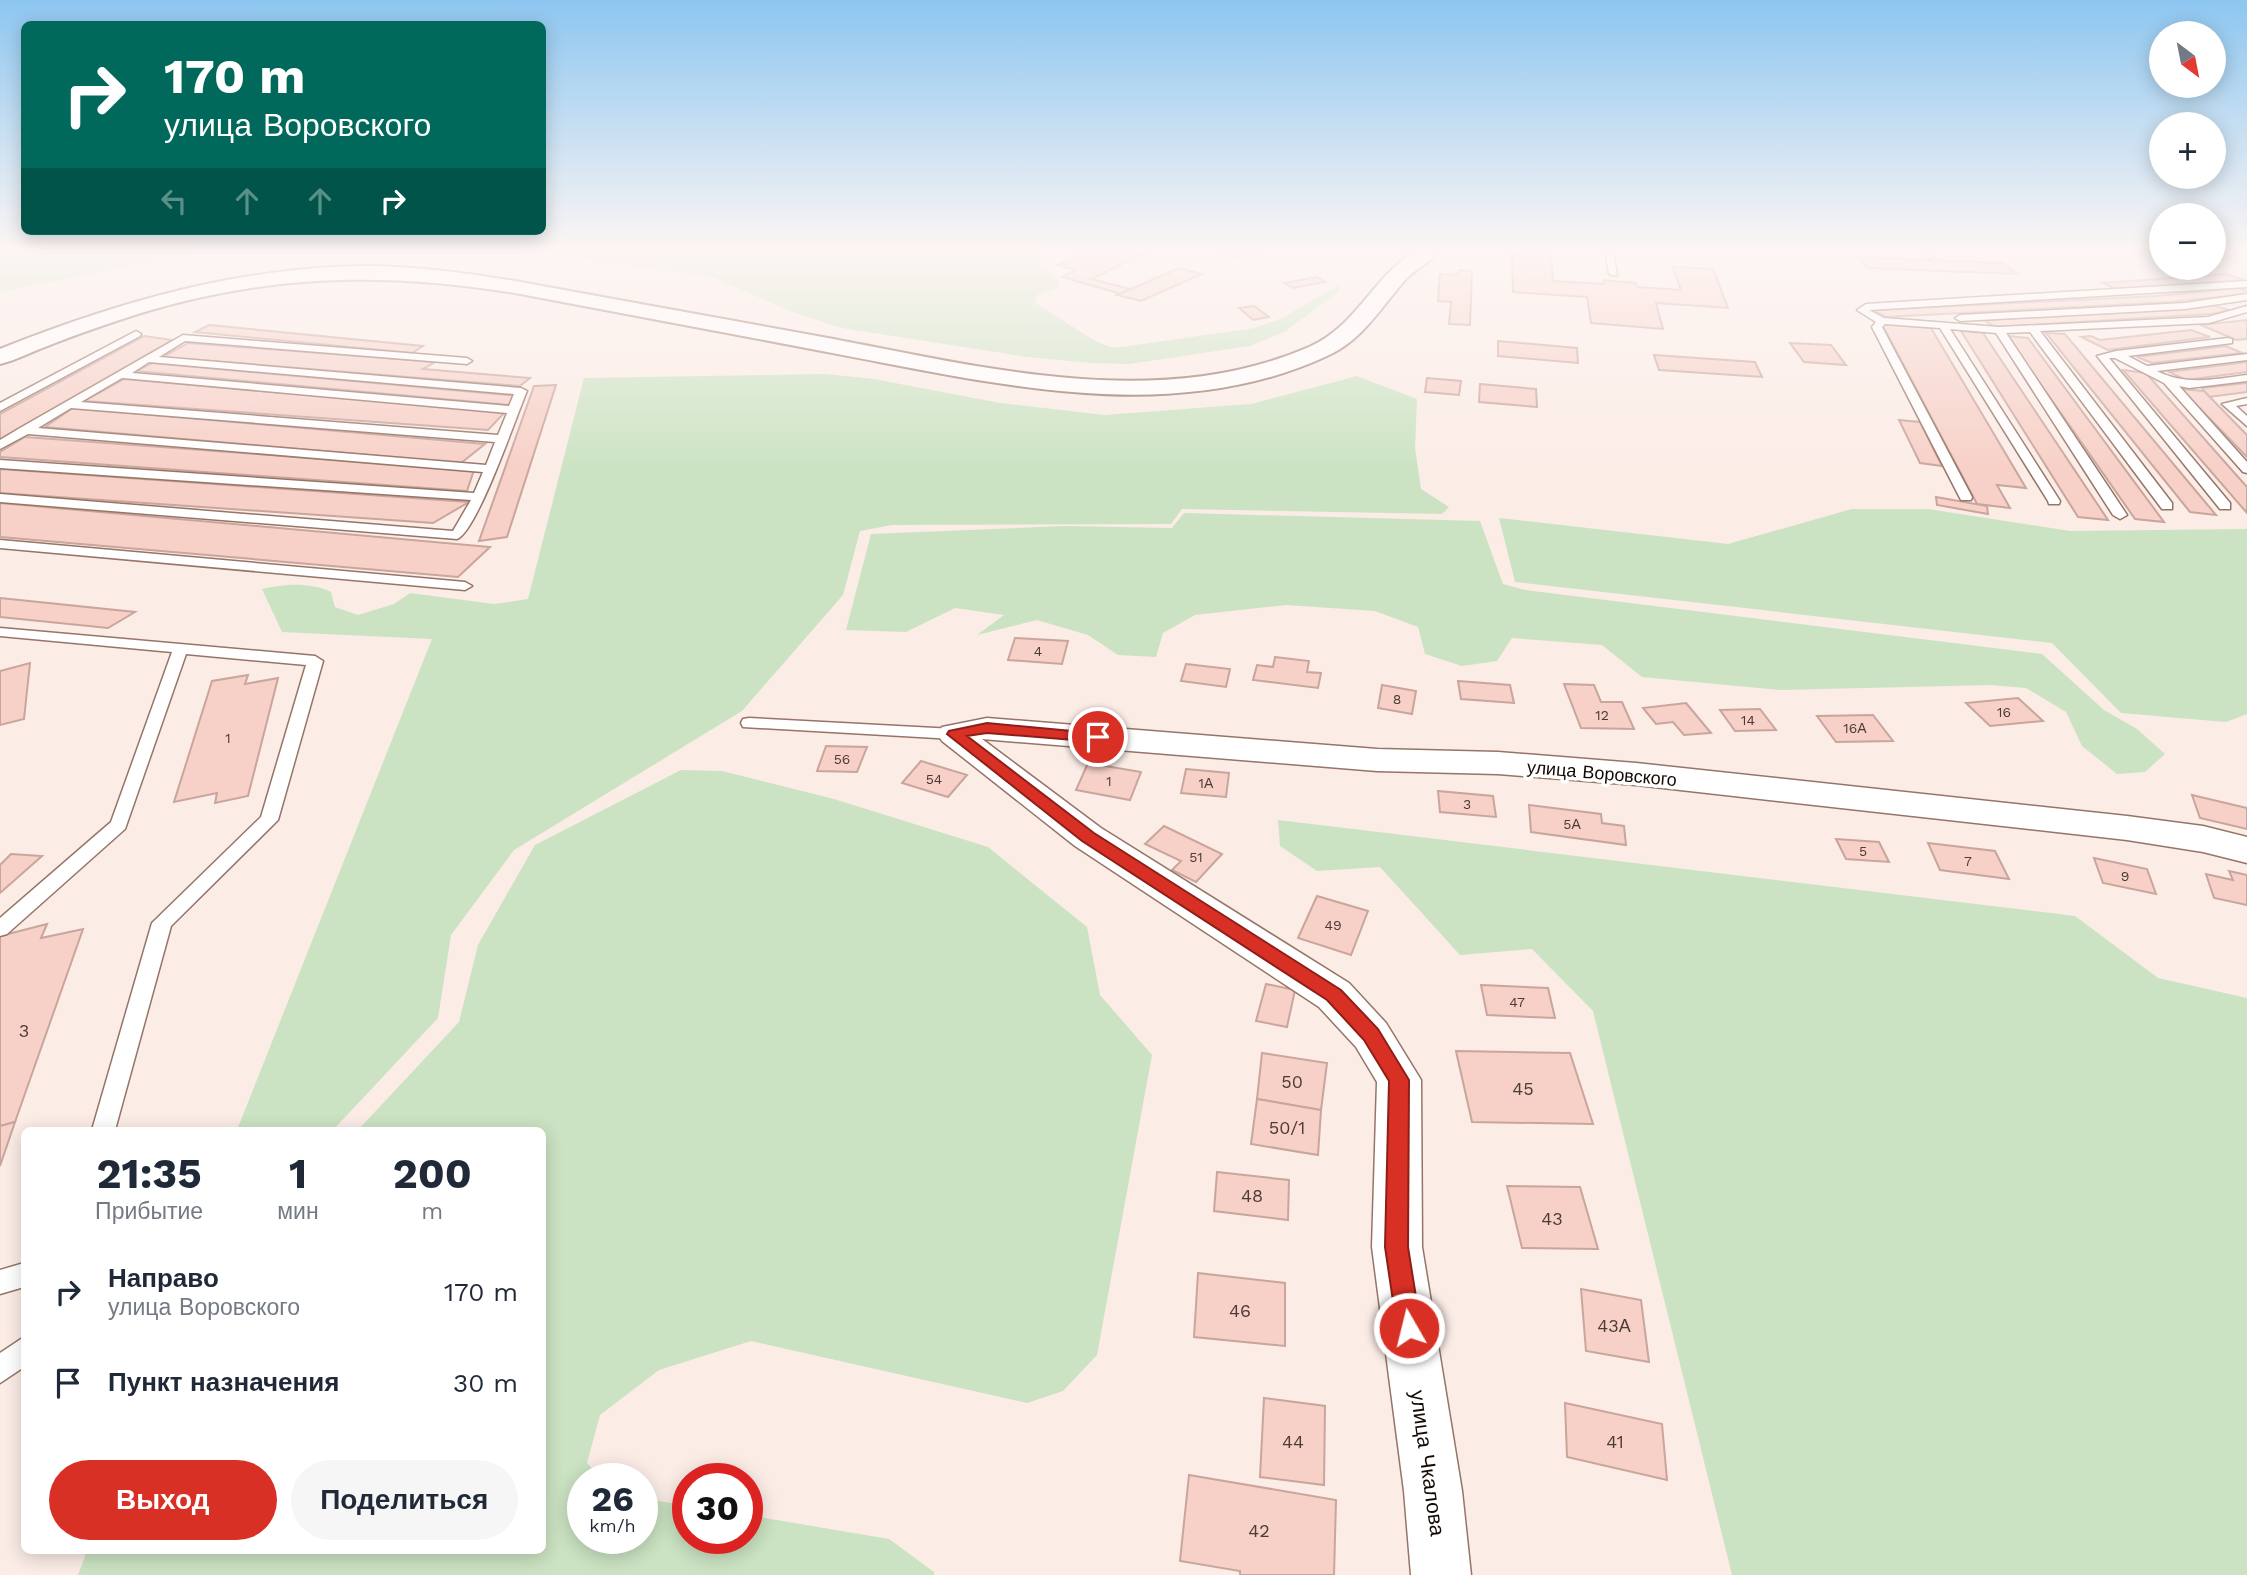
<!DOCTYPE html>
<html lang="ru">
<meta charset="utf-8">
<style>
:root{--surface:#fff;--page:#f6f6f7;--text:#1f2937;--muted:#747a83;--accent:#d93025}
body{margin:0;font-family:"Work Sans",sans-serif;background:var(--page);color:var(--text);height:100vh;display:flex;flex-direction:column;font-size:26px;white-space:nowrap}
*{box-sizing:border-box;margin:0}
p{font-size:23px;color:var(--muted)}
.icon{flex:none;width:38px;height:38px;fill:none;stroke:currentColor;stroke-width:2;stroke-linecap:round;stroke-linejoin:round}
.map{position:relative;flex:1;overflow:hidden}
.drawer{position:absolute;left:21px;top:1127px;width:525px;height:427px;display:flex;flex-direction:column;background:var(--surface);border-radius:10px;box-shadow:0 4px 18px #0003}
.drawer>*{flex:none}
.banner{position:absolute;left:21px;top:21px;width:525px;height:214px;border-radius:10px;box-shadow:0 4px 18px #0003;background:#00695c;color:#fff;overflow:hidden}
.needle{width:46px;rotate:148deg}
.fabs{position:absolute;left:2149px;top:21px;display:grid;gap:14px}
.fabs a{display:grid;place-items:center;width:77px;height:77px;border-radius:50%;background:var(--surface);box-shadow:0 4px 18px #0003;font-size:35px}
.speed{position:absolute;left:567px;top:1463px;display:flex;gap:14px;font-size:35px;font-weight:700;text-align:center}
.speed>*{display:grid;place-content:center;width:91px;height:91px;border-radius:50%;background:var(--surface);box-shadow:0 4px 18px #0003;line-height:1}
.speed small{font-size:18px;font-weight:400}
.speed .limit{border:10px solid #d22;background:#fff;color:#111}
.pin{position:absolute;display:grid;place-items:center;width:60px;height:60px;color:#fff;margin:-30px;border:4px solid #fff;border-radius:50%;box-shadow:0 2px 7px #0007}
.me{position:absolute;width:77px;margin:-38px;rotate:352deg;stroke-linejoin:round;filter:drop-shadow(0 0 5px #0008)}
.turn{display:flex;align-items:center;gap:24px;height:147px;padding:0 28px;font-size:32px}
.turn .icon{width:91px;height:91px;stroke-width:2.5}
.turn b{display:block;font-size:49px;line-height:60px}
.lanes{display:flex;align-items:center;height:66px;padding:0 28px;background:#0003;justify-content:center;gap:35px;direction:ltr}
.lanes .off{opacity:.35}
.eta{display:flex;justify-content:space-evenly;align-items:center;height:119px;text-align:center}
.eta b{font-size:42px;font-weight:700;line-height:49px}
.cta{display:flex;gap:14px;margin-top:auto;padding:14px 28px}
.cta a{flex:1;height:80px;border-radius:42px;background:var(--accent);color:#fff;font-size:28px;font-weight:700;line-height:80px;text-align:center}
.cta a+a{background:var(--page);color:var(--text)}
ul{padding:0;list-style:none}
li{display:flex;align-items:center;gap:21px;height:91px;padding:0 28px}
li div{flex:1}
li b{display:block;font-size:26px}
li em{font-style:normal}
.map>svg:first-child{display:block}
.green{fill:#cbe3c2}
.building{fill:#f7d0c7;stroke:#c9a59c;stroke-width:2}
.lines{fill:none;stroke-linecap:round;stroke-linejoin:round}
.lane-casing{stroke:#957567;stroke-width:3}
.street-casing{stroke:#957567;stroke-width:3}
.secondary-casing{stroke:#957567;stroke-width:4}
.lane{fill:#fff;fill-rule:evenodd}
.street{fill:#fff;fill-rule:evenodd}
.secondary{fill:#fff;fill-rule:evenodd}
.route{fill:#d93025;stroke:#8d1f18;stroke-width:2}
.labels{text-anchor:middle;dominant-baseline:central;stroke-width:7;stroke-linejoin:round;paint-order:stroke}
.number-label{font-size:14px;fill:#4d3b36}
.street-label{font-size:18px;fill:#140905;stroke:#fff}
.near-number-label{font-size:18px;fill:#4d3b36}
.near-street-label{font-size:21px;fill:#140905;stroke:#fff}
</style>
<div class="map">
<svg width="2247" height="1575" viewBox="0 0 2247 1575">
<rect width="100%" height="100%" fill="#fbece6"/>
<!-- green -->
<g class="green">
<polygon points="0,252 201,252 0,292"/>
<polygon points="530,252 1032,252 1058,280 1059,288 1039,294 1034,302 1095,341 1114,348 1255,328 1282,318 1340,284 1338,292 1286,331 1250,346 1129,364 1091,363 1028,357 842,328 792,312 712,277"/>
<path d="M826 374 874 379 1000 403 1104 415 1251 404 1357 376 1417 399 1415 448 1421 489 1449 507 1442 514 1182 509 1171 524 892 525 860 531 843 595 742 711 514 850 451 935 438 1018 333 1130H237L432 639 282 632 262 589C285 584 309 582 331 592L335 607 358 615 394 604 410 593 494 604 528 599 584 378Z"/>
<polygon points="1852,509 1928,509 2070,531 2247,529 2247,714 2226,722 2121,713 2052,643 1515,582 1499,518 1728,544"/>
<polygon points="1184,513 1480,521 1503,584 1525,590 2042,654 2104,710 2137,729 2165,754 2145,772 2117,774 2082,746 2066,712 2026,688 1991,685 1781,690 1642,677 1602,645 1512,638 1497,661 1462,666 1425,654 1418,627 1375,611 1286,605 1195,615 1163,633 1156,657 1118,655 1088,635 1037,620 977,635 1004,615 955,608 906,632 846,630 871,534 1064,526 1172,528"/>
<polygon points="681,770 722,771 834,799 988,847 1087,927 1100,995 1152,1055 1097,1355 1063,1391 1027,1403 751,1341 659,1370 600,1415 587,1463 602,1479 583,1479 583,1538 642,1538 642,1498 688,1506 688,1538 747,1538 747,1515 889,1539 934,1572 934,1575 78,1575 87,1551 542,1550 542,1130 358,1130 459,1022 478,945 535,845"/>
<polygon points="1278,820 2075,916 2158,978 2247,998 2247,1575 1732,1575 1593,1011 1532,949 1460,955 1380,867 1317,871 1280,846"/>
</g>
<!-- building -->
<g class="building">
<polygon points="1086,252 1140,252 1145,253 1091,279 1130,289 1121,294 1062,277 1076,270 1057,265"/>
<polygon points="1221,252 1260,252 1236,258"/>
<polygon points="1512,255 1551,257 1553,281 1604,284 1604,280 1636,283 1637,287 1681,290 1673,267 1713,269 1728,308 1656,303 1663,329 1591,323 1587,297 1513,292"/>
<polygon points="1857,257 2003,263 2017,274 1868,268"/>
<polygon points="1179,268 1202,274 1141,301 1117,295"/>
<polygon points="1459,270 1472,271 1470,325 1449,324 1451,302 1438,301 1440,274 1458,275"/>
<polygon points="2227,274 2243,280 2118,290 2103,283"/>
<polygon points="1317,277 1325,282 1293,288 1284,283"/>
<polygon points="2238,288 2247,291 2247,294 2171,302 1886,317 1873,310 2156,296"/>
<polygon points="2212,305 2229,310 2211,314 1995,327 1984,320 2196,308"/>
<polygon points="1254,306 1269,317 1253,320 1239,308"/>
<polygon points="2247,320 2247,339 2236,340 2201,325"/>
<polygon points="1882,324 1931,328 2026,488 1997,485 2010,508 1977,504"/>
<polygon points="209,325 423,346 412,353 195,332"/>
<polygon points="2191,330 2210,337 2108,350 2081,337 2091,336 2100,340"/>
<polygon points="1961,331 1983,333 2108,520 2078,517"/>
<polygon points="2046,333 2065,334 2216,515 2190,512"/>
<polygon points="144,336 172,340 0,440 0,414"/>
<polygon points="2007,336 2028,338 2164,522 2135,519"/>
<polygon points="1498,341 1577,348 1578,363 1498,356"/>
<polygon points="188,343 435,362 423,369 530,378 520,386 163,357"/>
<polygon points="1790,343 1831,345 1846,365 1804,362"/>
<polygon points="2226,346 2242,353 2152,363 2137,357"/>
<polygon points="1654,355 1755,362 1762,377 1659,370"/>
<polygon points="2247,362 2247,372 2186,380 2169,372"/>
<polygon points="152,363 518,396 510,405 136,371"/>
<polygon points="2123,370 2146,373 2247,487 2247,513"/>
<polygon points="1427,378 1461,381 1459,395 1425,392"/>
<polygon points="124,379 505,412 488,430 84,401"/>
<polygon points="2247,383 2247,392 2209,397 2202,388"/>
<polygon points="1480,384 1536,389 1537,407 1479,402"/>
<polygon points="556,385 507,537 479,541 534,386"/>
<polygon points="2181,389 2204,391 2247,435 2247,457"/>
<polygon points="73,408 485,444 461,463 45,427"/>
<polygon points="1899,420 1920,422 1942,466 1920,463"/>
<polygon points="25,437 474,470 467,491 0,457 0,452"/>
<polygon points="0,469 469,502 433,523 0,493"/>
<polygon points="1936,497 1987,506 1988,514 1937,505"/>
<polygon points="0,503 490,547 458,577 0,537"/>
<polygon points="0,598 135,612 108,628 0,617"/>
<polygon points="1015,638 1068,641 1062,664 1008,660"/>
<polygon points="1275,657 1309,661 1307,672 1321,673 1318,688 1253,680 1257,665 1273,667"/>
<polygon points="30,663 24,719 0,725 0,671"/>
<polygon points="1186,664 1230,669 1226,687 1181,681"/>
<polygon points="248,675 245,684 278,678 248,796 215,803 217,793 174,802 212,681"/>
<polygon points="1458,681 1510,685 1514,703 1461,699"/>
<polygon points="1564,684 1594,685 1601,702 1622,702 1634,729 1581,728"/>
<polygon points="1382,685 1416,691 1412,714 1378,708"/>
<polygon points="2018,698 2043,721 1990,726 1966,703"/>
<polygon points="1686,703 1711,733 1684,735 1673,722 1656,724 1643,708"/>
<polygon points="1760,709 1776,730 1735,731 1720,710"/>
<polygon points="1873,715 1893,741 1836,742 1817,716"/>
<polygon points="826,746 867,747 857,772 817,771"/>
<polygon points="921,761 967,775 948,797 902,783"/>
<polygon points="1088,763 1141,772 1130,800 1076,790"/>
<polygon points="1186,769 1229,773 1226,797 1181,793"/>
<polygon points="1438,791 1493,796 1496,817 1440,812"/>
<polygon points="2192,795 2247,808 2247,829 2200,818"/>
<polygon points="1529,805 1601,814 1602,823 1624,826 1626,845 1531,832"/>
<polygon points="1164,826 1222,854 1196,882 1172,870 1181,861 1145,844"/>
<polygon points="1836,839 1879,842 1889,862 1846,859"/>
<polygon points="1928,843 1995,851 2009,879 1940,870"/>
<polygon points="11,854 42,856 0,893 0,865"/>
<polygon points="2094,858 2147,869 2156,894 2103,883"/>
<polygon points="2229,871 2247,875 2247,905 2214,898 2206,874 2233,880"/>
<polygon points="1317,896 1368,911 1351,955 1298,938"/>
<polygon points="47,924 41,938 83,929 15,1122 0,1126 0,936"/>
<polygon points="1266,984 1295,990 1287,1027 1256,1021"/>
<polygon points="1481,985 1548,988 1555,1018 1487,1015"/>
<polygon points="1456,1051 1570,1053 1593,1124 1472,1122"/>
<polygon points="1262,1053 1327,1063 1321,1110 1257,1099"/>
<polygon points="1257,1099 1321,1110 1318,1155 1251,1144"/>
<polygon points="15,1122 0,1166 0,1126"/>
<polygon points="1217,1172 1289,1180 1288,1220 1214,1211"/>
<polygon points="1507,1186 1580,1187 1598,1249 1522,1248"/>
<polygon points="1198,1273 1285,1283 1285,1346 1194,1337"/>
<polygon points="1581,1289 1641,1300 1649,1362 1586,1351"/>
<polygon points="1264,1398 1325,1406 1324,1485 1260,1477"/>
<polygon points="1565,1403 1662,1424 1667,1480 1567,1457"/>
<polygon points="1189,1475 1336,1500 1334,1575 1240,1575 1240,1571 1180,1561"/>
</g>
<g class="lines">
<!-- lane casing -->
<g class="lane-casing">
<g id="lane">
<polygon points="1605,252 1613,252 1617,276 1609,274"/>
<polygon points="1923,252 1932,252 1935,256 1928,258"/>
<polygon points="2247,281 2247,287 1869,310 1884,318 1999,327 2208,317 2247,306 2247,312 2209,323 2040,331 2172,503 2172,509 2162,509 2030,332 2006,333 2127,515 2120,519 2113,515 1996,333 1950,329 2060,501 2059,504 2049,504 2048,501 1940,328 1885,324 1882,327 1972,497 1971,500 1961,500 1872,327 1876,322 1857,310 1866,304"/>
<polygon points="2247,294 2247,300 2185,309 1960,321 1955,318 1960,315 2185,303"/>
<polygon points="136,331 141,334 140,336 0,411 0,403"/>
<path d="M183 335 467 358 472 361 467 364 185 341 159 357 521 388 527 391C517 414 477 532 457 539L0 502V494L453 531 471 500 0 468V460L474 493 483 472 28 434 0 449V440L20 428ZM149 362 514 394 509 406 132 373ZM122 378H123L507 413 498 435 81 402ZM71 408 495 442 486 465 38 428Z"/>
<path d="M2228 338 2232 339V343L2128 356 2147 366 2247 354V360L2157 371C2186 386 2215 379 2247 375V381L2189 388 2179 386 2247 462V473L2243 472 2164 383 2115 358H2109L2230 503V509H2220L2097 356 2116 351Z"/>
<polygon points="2247,398 2247,404 2236,406 2247,416 2247,426 2222,404"/>
<polygon points="0,540 465,582 472,586 465,590 0,548"/>
<polygon points="0,628 315,656 323,661 278,820 171,926 115,1130 92,1130 152,923 261,817 306,665 186,654 125,829 7,934 0,936 0,918 111,822 172,652 0,636"/>
<polygon points="749,718 954,729 962,734 954,739 743,727 741,723 743,719"/>
<polygon points="24,1263 24,1287 0,1294 0,1270"/>
<polygon points="24,1337 24,1367 0,1383 0,1353"/>
</g>
</g>
<!-- street casing -->
<g class="street-casing">
<polygon id="street" points="987,718 1377,749 1498,752 1636,763 2127,816 2203,826 2247,837 2247,863 2203,852 2127,840 1636,785 1498,774 1377,771 982,739 1101,828 1349,983 1386,1023 1421,1080 1422,1247 1462,1491 1471,1575 1411,1575 1404,1491 1372,1247 1377,1082 1356,1047 1319,1007 1075,846 942,741 937,734 942,727"/>
</g>
<!-- secondary casing -->
<g class="secondary-casing">
<path id="secondary" d="M1414 252H1438C1430 263 1415 269 1406 279 1381 307 1363 340 1327 356 1170 429 989 382 827 352 723 332 619 313 515 293 383 272 270 274 141 313 110 323 80 333 50 345 33 351 17 360 0 364V349C118 302 239 267 367 266 416 266 466 273 515 281 619 300 724 319 828 338 983 367 1157 413 1309 347 1356 327 1373 277 1414 252Z"/>
</g>
<!-- lane -->
<use href="#lane" class="lane"/>
<!-- street -->
<use href="#street" class="street"/>
<!-- secondary -->
<use href="#secondary" class="secondary"/>
</g>
<!-- sky -->
<linearGradient id="sky" x2="0" y2="1"><stop stop-color="#8dc6f0"/><stop offset="0.53" stop-color="#fdf6f4"/><stop offset="1" stop-color="#fdf6f4" stop-opacity="0"/></linearGradient>
<rect width="2247" height="472" fill="url(#sky)"/>
<!-- route -->
<polygon class="route" points="987,723 1104,734 1106,737 1098,742 987,733 967,736 1094,833 1341,990 1378,1029 1409,1080 1408,1247 1421,1328 1417,1337 1409,1340 1400,1337 1397,1328 1385,1247 1389,1081 1364,1040 1327,1000 1082,841 947,734 949,731"/>
<g class="labels">
<!-- number labels -->
<g class="number-label">
<text x="1038" y="651">4</text>
<text x="1397" y="699">8</text>
<text x="2004" y="712">16</text>
<text x="1602" y="715">12</text>
<text x="1748" y="720">14</text>
<text x="1855" y="728">16А</text>
<text x="228" y="738">1</text>
<text x="842" y="759">56</text>
<text x="934" y="779">54</text>
<text x="1109" y="781">1</text>
<text x="1206" y="783">1А</text>
<text x="1467" y="804">3</text>
<text x="1572" y="824">5А</text>
<text x="1863" y="851">5</text>
<text x="1196" y="857">51</text>
<text x="1968" y="861">7</text>
<text x="2125" y="876">9</text>
<text x="1333" y="925">49</text>
<text x="1517" y="1002">47</text>
</g>
<!-- street labels -->
<g class="street-label">
<text transform="translate(1602 773) rotate(5)">улица Воровского</text>
</g>
<!-- near-number labels -->
<g class="near-number-label">
<text x="24" y="1030">3</text>
<text x="1292" y="1081">50</text>
<text x="1523" y="1088">45</text>
<text x="1287" y="1127">50/1</text>
<text x="1252" y="1195">48</text>
<text x="1552" y="1218">43</text>
<text x="1240" y="1310">46</text>
<text x="1614" y="1325">43А</text>
<text x="1293" y="1441">44</text>
<text x="1615" y="1441">41</text>
<text x="1259" y="1530">42</text>
</g>
<!-- near-street labels -->
<g class="near-street-label">
<text transform="translate(1428 1463) rotate(82)">улица Чкалова</text>
</g>
</g>
</svg>
<div class="fabs">
<a><svg class="needle" viewBox="-14 -14 28 28"><path d="M0-13l5 13h-10z" fill="#e53935"/><path d="M0 13l5-13h-10z" fill="#747a83"/></svg></a>
<a>+</a>
<a>−</a>
</div>
<div class="speed"><div>26<small>km/h</small></div><div class="limit">30</div></div>
<div class="pin" style="left:1098px;top:737px;background:#d93025"><svg class="icon" aria-label="arrive" viewBox="0 0 24 24"><path d="M6 21V4h12l-3 4 3 4H6"/></svg></div>
<svg class="me" style="left:1409px;top:1328px" viewBox="-20 -20 40 40"><circle r="17" fill="#d93025" stroke="#fff" stroke-width="3"/><path d="M0-11L8 9 0 5-8 9z" fill="#fff"/></svg>
<div class="banner">
<div class="turn"><svg class="icon" aria-label="right" viewBox="0 0 24 24"><path d="M7 20v-9h11M14 6l5 5-5 5"/></svg><div><b>170 m</b>улица Воровского</div></div>
<div class="lanes"><svg class="icon off" aria-label="left" viewBox="0 0 24 24"><path d="M17 20v-9H6M10 6l-5 5 5 5"/></svg><svg class="icon off" aria-label="ahead" viewBox="0 0 24 24"><path d="M12 20V5M6 11l6-6 6 6"/></svg><svg class="icon off" aria-label="ahead" viewBox="0 0 24 24"><path d="M12 20V5M6 11l6-6 6 6"/></svg><svg class="icon" aria-label="right" viewBox="0 0 24 24"><path d="M7 20v-9h11M14 6l5 5-5 5"/></svg></div>
</div>
<section class="drawer">
<div class="eta">
<div><b>21:35</b><p>Прибытие</p></div>
<div><b>1</b><p>мин</p></div>
<div><b>200</b><p>m</p></div>
</div>
<ul>
<li><svg class="icon" aria-label="right" viewBox="0 0 24 24"><path d="M7 20v-9h11M14 6l5 5-5 5"/></svg><div><b>Направо</b><p>улица Воровского</p></div><em>170 m</em></li>
<li><svg class="icon" aria-label="arrive" viewBox="0 0 24 24"><path d="M6 21V4h12l-3 4 3 4H6"/></svg><div><b>Пункт назначения</b></div><em>30 m</em></li>
</ul>
<div class="cta"><a>Выход</a><a>Поделиться</a></div>
</section>
</div>
